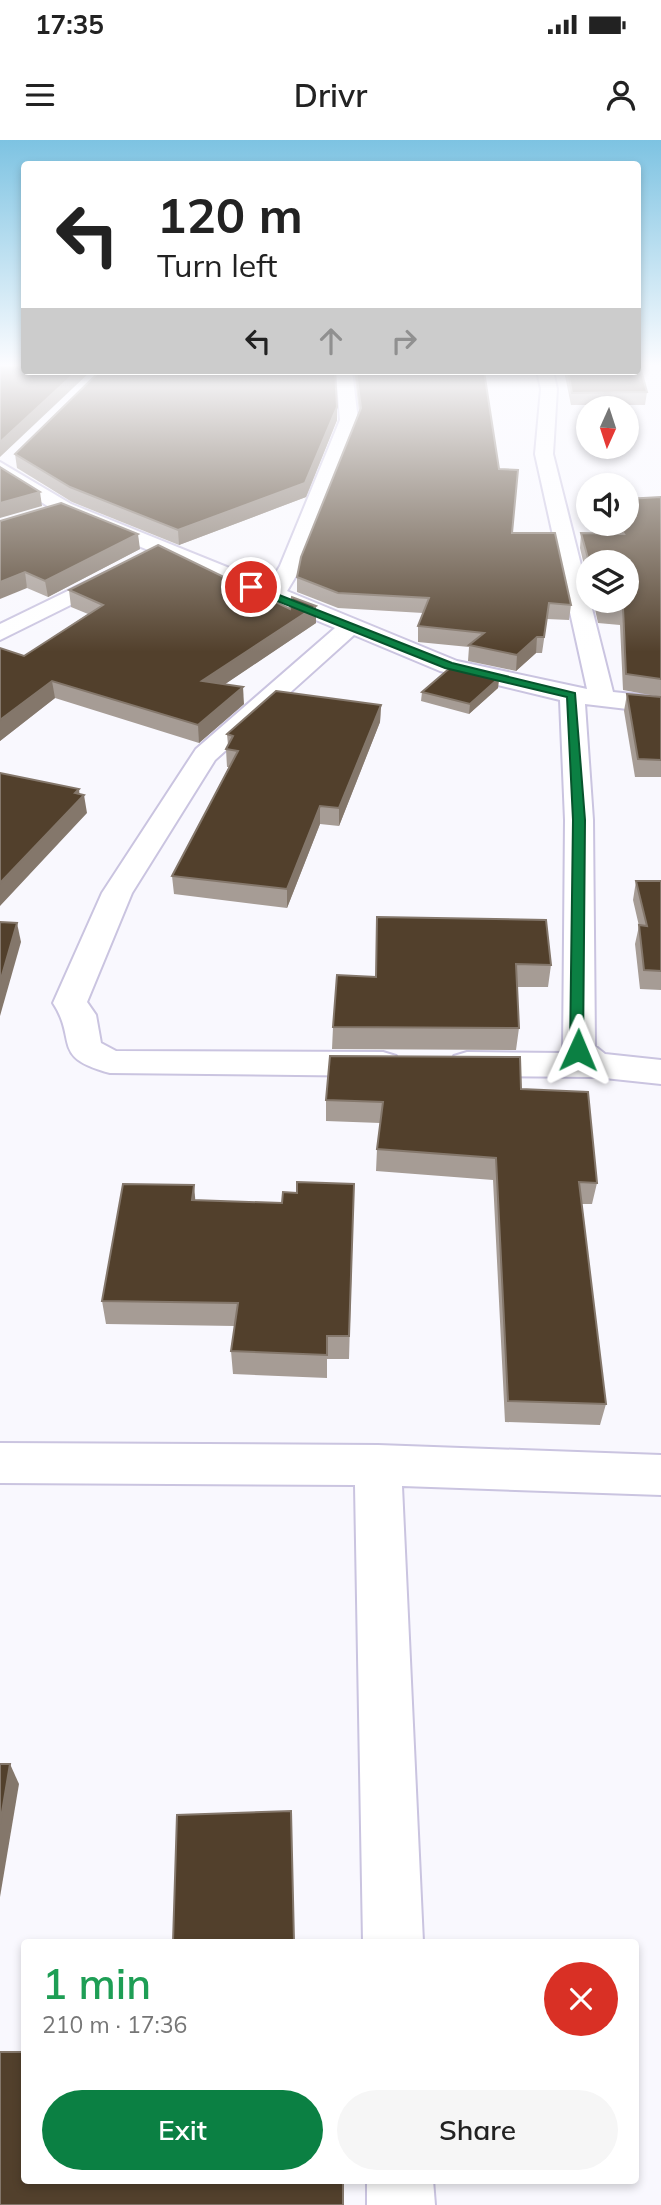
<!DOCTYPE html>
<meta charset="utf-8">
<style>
:root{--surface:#fff;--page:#f6f6f6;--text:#222;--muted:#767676;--accent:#0b8043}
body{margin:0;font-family:Mulish,sans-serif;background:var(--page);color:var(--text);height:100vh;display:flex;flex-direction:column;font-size:26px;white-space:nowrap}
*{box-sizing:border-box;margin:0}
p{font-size:23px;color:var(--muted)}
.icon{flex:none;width:38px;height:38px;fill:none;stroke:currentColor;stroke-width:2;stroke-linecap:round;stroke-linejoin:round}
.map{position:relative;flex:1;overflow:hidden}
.drawer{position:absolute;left:21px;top:1799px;width:618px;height:245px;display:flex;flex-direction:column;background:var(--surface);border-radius:7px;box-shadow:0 4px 10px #0003}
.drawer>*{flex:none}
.hud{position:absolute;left:21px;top:21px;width:620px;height:214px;border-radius:7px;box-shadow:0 4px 10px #0003;background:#fff;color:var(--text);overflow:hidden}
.needle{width:46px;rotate:183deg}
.controls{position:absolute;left:576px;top:256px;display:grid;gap:14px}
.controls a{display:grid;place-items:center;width:63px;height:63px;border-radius:50%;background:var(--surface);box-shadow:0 4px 10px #0003;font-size:35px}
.pin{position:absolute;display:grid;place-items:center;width:60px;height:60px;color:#fff;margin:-30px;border:4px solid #fff;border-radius:50%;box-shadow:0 2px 7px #0007}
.me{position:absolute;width:77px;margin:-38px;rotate:1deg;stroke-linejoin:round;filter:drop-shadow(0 0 5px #0008)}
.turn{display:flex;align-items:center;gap:24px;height:147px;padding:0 21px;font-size:32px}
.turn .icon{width:91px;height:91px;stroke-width:2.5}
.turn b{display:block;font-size:49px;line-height:60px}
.lanes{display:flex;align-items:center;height:66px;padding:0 21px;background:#0003;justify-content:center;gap:35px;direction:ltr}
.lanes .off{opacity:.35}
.round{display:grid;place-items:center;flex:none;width:74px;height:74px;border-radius:37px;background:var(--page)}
.headline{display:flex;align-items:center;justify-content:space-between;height:119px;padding:0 21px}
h1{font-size:42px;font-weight:600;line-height:52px;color:#1e9e55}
.action{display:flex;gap:14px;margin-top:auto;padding:14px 21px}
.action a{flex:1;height:80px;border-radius:42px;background:var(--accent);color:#fff;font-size:28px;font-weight:600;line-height:80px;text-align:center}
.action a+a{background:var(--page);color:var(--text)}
.status{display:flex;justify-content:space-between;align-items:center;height:49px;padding:0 35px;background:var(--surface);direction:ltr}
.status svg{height:19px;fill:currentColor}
header{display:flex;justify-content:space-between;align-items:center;height:91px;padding:0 21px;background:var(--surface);font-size:32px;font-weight:600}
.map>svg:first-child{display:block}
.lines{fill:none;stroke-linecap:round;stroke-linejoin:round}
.street-casing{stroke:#cac4e0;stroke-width:4}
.street{fill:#fff;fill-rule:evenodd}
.wall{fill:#a69c95}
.shaded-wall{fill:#84776b}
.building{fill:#52402c;stroke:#84776b;stroke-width:2}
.route{fill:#0b8043;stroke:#07532c;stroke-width:2}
</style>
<div class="status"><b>17:35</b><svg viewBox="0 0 49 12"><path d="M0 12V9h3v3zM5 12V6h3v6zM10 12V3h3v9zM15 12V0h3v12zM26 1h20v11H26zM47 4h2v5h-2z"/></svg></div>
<header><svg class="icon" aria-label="menu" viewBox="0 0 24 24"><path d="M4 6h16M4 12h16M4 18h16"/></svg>Drivr<svg class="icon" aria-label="person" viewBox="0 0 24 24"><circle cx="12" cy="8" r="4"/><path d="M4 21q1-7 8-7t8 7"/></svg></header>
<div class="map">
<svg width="661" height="2065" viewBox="0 0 661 2065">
<rect width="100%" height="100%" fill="#f9f8fe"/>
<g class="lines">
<!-- street casing -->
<g class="street-casing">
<g id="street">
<path d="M336 231H352L358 280 302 426 287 451 457 521 587 549 535 314 541 249 537 231H553L557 249 553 314 613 552 661 557V573L585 564 593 680 595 906 605 914 661 920V944L595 937 467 936 454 932 449 924 454 916 467 912 563 913 565 680 560 560 440 531 354 495 215 620 132 753 87 862 96 875 101 903 116 911 383 912 396 916 401 924 396 932 383 936 110 933C50 917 78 901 53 863L102 753 196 609 335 488 57 372 0 336V322L71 364 269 444 280 426 340 280Z"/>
<polygon points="115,428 126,434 123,439 0,500 0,484"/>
<polygon points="0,1303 378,1305 661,1315 661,1355 402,1346 423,1802 363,1802 355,1345 0,1343"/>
<polygon points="367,2040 433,2040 435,2065 367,2065"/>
</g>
</g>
<!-- street -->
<use href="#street" class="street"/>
</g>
<!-- wall -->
<g class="wall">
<polygon points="354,231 484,231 499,329 512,393 571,465 569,480 547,479 542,513 536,513 516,531 468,521 469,507 418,502 418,486 423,473 338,468 297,452 297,437 359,271"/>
<polygon points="564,231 637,231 647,252 645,265 571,265"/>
<polygon points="337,280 306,357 179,405 72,362 17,328 15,314"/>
<polygon points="661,357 661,557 623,550 620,485 598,483 593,460 626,460 626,422 588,422 588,442 580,408 581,393 612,394 606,383 626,383"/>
<polygon points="0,381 140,409 48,457 27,448"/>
<polygon points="69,450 290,469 316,466 316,483 225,544 244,564 199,603 55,558 0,601 0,508 24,516 88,474 71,467"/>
<polygon points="499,538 498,548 469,574 421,561 422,552"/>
<polygon points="627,554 661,557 661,637 635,637 624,571"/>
<polygon points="381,565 380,582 339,686 320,684 287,768 174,754 172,736 229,627 227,627 226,609 228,605 227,594"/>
<polygon points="636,741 661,741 661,850 640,849 635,804 639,786 633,760"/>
<polygon points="377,777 551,825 548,847 517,847 519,888 516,910 332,909 333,887 376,837"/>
<polygon points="521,949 597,1043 592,1064 582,1064 606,1264 600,1285 505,1282 493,1040 376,1031 377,1009 380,983 326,981 326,960"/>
<polygon points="354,1044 349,1219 327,1219 327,1238 233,1234 231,1211 235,1186 106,1184 102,1161 195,1060 282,1063 297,1053"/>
</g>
<!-- shaded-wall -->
<g class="shaded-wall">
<polygon points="77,231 91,231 0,317 0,302"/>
<polygon points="337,267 337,280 306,357 179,405 178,390"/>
<polygon points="40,352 42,366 0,378 0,363"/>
<polygon points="138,394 140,409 48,457 45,441"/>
<polygon points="25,432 27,448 0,459 0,442"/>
<polygon points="316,466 316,483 203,559 202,541"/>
<polygon points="537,497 536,513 516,531 517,515"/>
<polygon points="499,538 498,548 469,574 470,564"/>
<polygon points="52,541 55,558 0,601 0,580"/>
<polygon points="243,547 244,564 199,603 198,585"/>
<polygon points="381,565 380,582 339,686 339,668"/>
<polygon points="79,649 80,659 84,655 87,673 0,766 0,743"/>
<polygon points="320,666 320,684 287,768 287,749"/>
<polygon points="17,783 21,802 0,876 0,842"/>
<polygon points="194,1045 196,1068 192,1060"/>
<polygon points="10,1624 19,1644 0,1757 0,1684"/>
</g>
<!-- building -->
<g class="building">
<polygon points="0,223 24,223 24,231 77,231 0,302"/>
<polygon points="637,223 639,223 647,252 572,253 568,231 637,231"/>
<polygon points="100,231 335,231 337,267 305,343 178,390 70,347 15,314"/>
<polygon points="356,231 484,231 499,329 518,330 512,393 555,393 571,465 549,463 544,497 537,497 517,515 469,505 484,493 418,486 429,458 338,453 297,437 301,417 361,268"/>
<polygon points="0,327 40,352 0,363"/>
<polygon points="661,357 661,539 626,534 623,468 601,467 599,460 626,460 626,422 589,422 581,393 624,394 617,383 626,383 626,359"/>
<polygon points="61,363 138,394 45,441 25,432 0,442 0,381"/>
<polygon points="158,405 290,469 292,457 316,466 202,541 243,547 198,585 52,541 0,580 0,508 24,516 103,465 69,450"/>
<polygon points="451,527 499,538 470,564 422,552"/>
<polygon points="276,551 381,565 339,668 320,666 287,749 172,736 238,611 226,609 233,596 227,594"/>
<polygon points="627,554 661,557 661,620 638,619"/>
<polygon points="0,633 79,649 75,653 84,655 0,743"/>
<polygon points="636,741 661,741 661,831 644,830 639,785 647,786"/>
<polygon points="377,777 546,780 551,825 516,824 519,888 333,887 337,835 376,837"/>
<polygon points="0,782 17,783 0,842"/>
<polygon points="330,916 520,917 521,949 588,952 597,1043 579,1042 606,1264 508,1261 496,1018 377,1009 383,962 326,960"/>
<polygon points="297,1042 354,1044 349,1196 327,1196 327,1215 231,1211 238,1163 102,1161 123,1044 194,1045 192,1060 282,1063 283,1052 297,1053"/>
<polygon points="0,1624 10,1624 0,1684"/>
<polygon points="291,1671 294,1802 173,1802 177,1675"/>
<polygon points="0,1912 24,1912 24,2040 343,2040 343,2065 0,2065"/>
</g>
<!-- sky -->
<linearGradient id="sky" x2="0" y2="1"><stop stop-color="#7dc3e2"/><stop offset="0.44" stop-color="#fcfcff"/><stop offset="1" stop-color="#fcfcff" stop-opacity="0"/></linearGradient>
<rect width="661" height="512" fill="url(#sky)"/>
<!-- route -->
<polygon class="route" points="251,444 452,523 575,553 585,680 583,914 578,915 570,910 573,680 567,557 445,528 247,449"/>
</svg>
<div class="controls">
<a><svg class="needle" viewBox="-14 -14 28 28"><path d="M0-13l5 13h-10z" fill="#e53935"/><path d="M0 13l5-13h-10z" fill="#767676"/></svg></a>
<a><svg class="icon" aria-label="sound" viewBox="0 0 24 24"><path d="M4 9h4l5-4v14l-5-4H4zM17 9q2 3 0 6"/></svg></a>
<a><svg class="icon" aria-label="layers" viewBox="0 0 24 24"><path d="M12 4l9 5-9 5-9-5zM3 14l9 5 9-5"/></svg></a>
</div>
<div class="pin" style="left:251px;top:447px;background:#d93025"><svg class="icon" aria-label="arrive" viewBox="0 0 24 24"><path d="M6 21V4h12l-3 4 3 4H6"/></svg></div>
<svg class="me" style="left:578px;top:910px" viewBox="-20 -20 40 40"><path d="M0-17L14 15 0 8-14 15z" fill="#0b8043" stroke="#fff" stroke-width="4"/></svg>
<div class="hud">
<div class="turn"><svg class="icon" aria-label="left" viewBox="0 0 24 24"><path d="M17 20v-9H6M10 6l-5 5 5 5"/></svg><div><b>120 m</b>Turn left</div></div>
<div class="lanes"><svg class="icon" aria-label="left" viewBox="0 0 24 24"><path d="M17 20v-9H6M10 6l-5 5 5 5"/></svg><svg class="icon off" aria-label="ahead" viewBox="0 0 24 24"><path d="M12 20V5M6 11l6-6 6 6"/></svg><svg class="icon off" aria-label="right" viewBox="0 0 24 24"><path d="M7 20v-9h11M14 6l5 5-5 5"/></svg></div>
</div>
<section class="drawer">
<div class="headline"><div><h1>1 min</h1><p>210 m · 17:36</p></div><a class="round" style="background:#d93025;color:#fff"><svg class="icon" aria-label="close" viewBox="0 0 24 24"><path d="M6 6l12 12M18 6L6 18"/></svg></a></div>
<div class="action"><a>Exit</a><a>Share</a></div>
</section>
</div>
